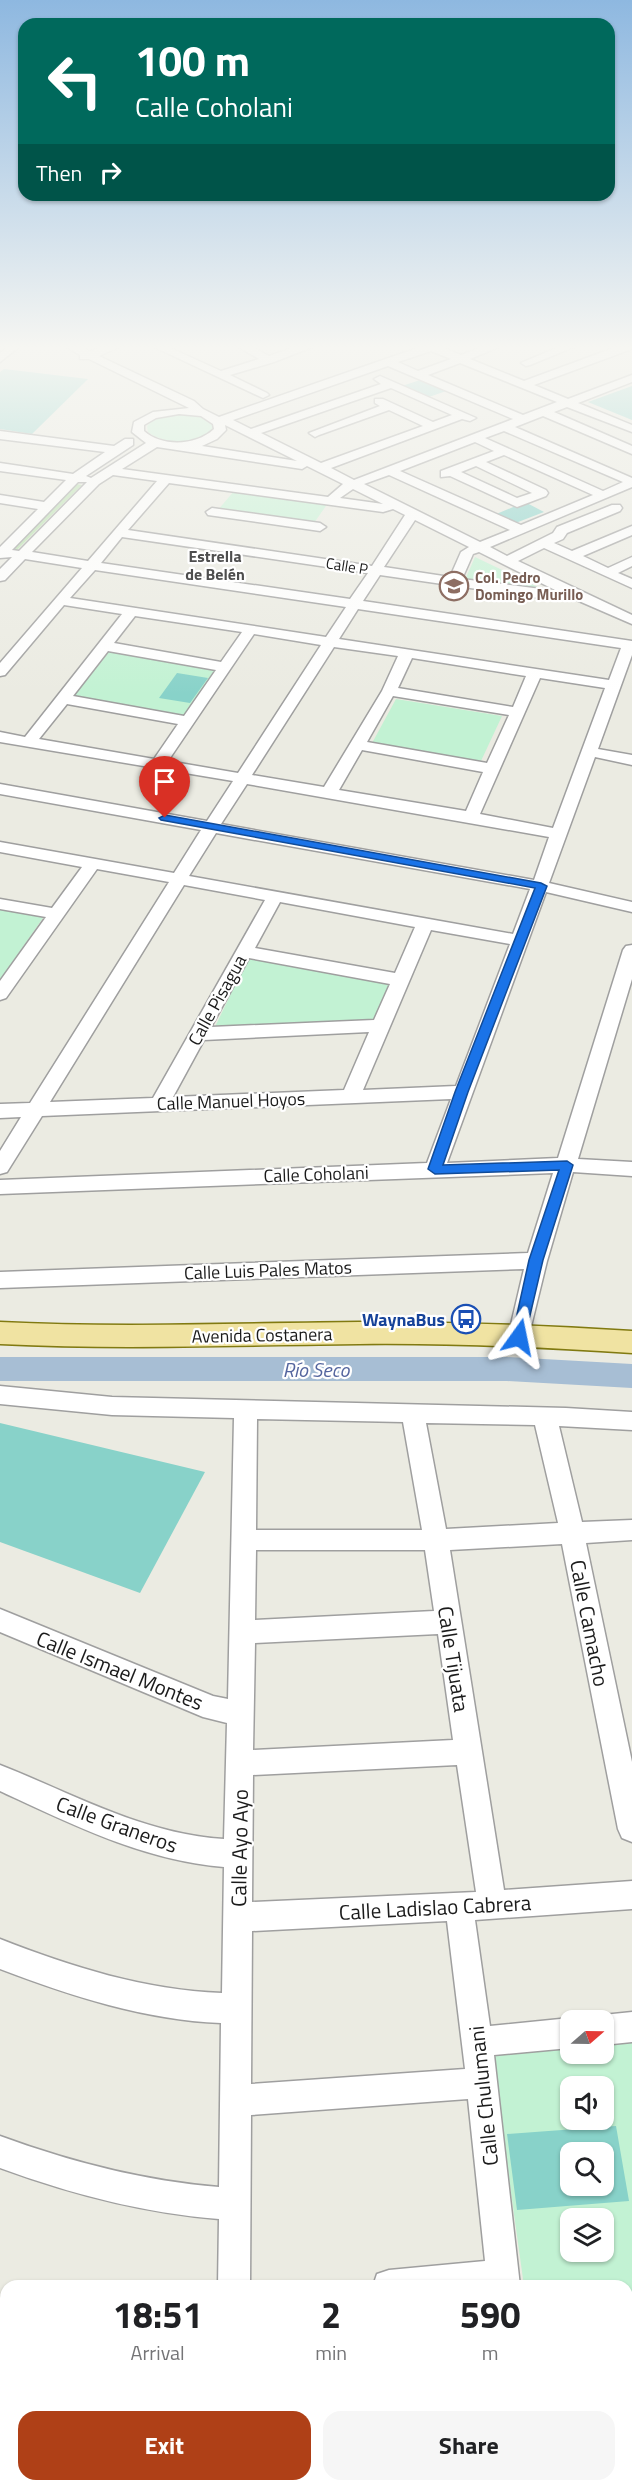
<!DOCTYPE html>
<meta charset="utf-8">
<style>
:root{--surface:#fff;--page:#f6f6f6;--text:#202124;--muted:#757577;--accent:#af4017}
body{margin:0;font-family:"Titillium Web",sans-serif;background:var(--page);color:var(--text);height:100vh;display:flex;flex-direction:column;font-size:22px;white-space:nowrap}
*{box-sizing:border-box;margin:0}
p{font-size:20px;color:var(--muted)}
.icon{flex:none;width:33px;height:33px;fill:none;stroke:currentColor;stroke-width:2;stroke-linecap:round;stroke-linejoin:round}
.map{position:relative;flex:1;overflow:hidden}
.panel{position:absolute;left:0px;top:2280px;width:633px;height:212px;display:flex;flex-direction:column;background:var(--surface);border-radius:18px 18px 0 0;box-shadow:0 2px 4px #0004}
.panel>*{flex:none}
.hud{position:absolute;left:18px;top:18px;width:597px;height:183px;border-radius:18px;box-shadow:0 2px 4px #0004;background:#00695c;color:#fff;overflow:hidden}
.needle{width:39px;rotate:70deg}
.buttons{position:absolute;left:560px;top:2010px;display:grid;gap:12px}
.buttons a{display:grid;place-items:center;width:54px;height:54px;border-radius:12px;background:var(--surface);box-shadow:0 2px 4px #0004;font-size:30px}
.pin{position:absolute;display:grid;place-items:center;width:51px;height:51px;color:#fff;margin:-62px -26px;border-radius:50% 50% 50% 0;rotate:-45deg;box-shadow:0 0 6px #0007}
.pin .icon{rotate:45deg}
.me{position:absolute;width:66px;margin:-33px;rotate:12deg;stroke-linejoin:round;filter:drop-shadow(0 0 4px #0008)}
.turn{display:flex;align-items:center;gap:21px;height:126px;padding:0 18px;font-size:27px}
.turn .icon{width:78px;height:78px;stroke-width:2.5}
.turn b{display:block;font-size:42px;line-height:51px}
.then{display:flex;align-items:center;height:57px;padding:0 18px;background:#0003;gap:12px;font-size:22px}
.eta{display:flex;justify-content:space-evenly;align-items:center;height:102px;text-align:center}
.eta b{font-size:36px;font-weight:700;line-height:42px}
.button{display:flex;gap:12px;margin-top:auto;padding:12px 18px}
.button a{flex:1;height:69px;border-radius:18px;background:var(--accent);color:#fff;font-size:24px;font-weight:700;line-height:69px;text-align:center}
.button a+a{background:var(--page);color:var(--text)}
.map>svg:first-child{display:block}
.grass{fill:#b8e0ad}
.park{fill:#c2f2d3;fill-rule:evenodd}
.pitch{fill:#88d2c9;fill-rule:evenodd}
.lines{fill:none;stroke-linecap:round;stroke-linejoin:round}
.river{fill:#a7bed4;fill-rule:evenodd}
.minor-casing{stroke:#9f9f9f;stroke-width:3}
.major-casing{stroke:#817a11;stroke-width:3}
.minor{fill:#fff;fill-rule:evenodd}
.major{fill:#f0e3a2;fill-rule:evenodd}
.route{fill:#1a73e8;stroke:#114b97;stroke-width:1.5}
.labels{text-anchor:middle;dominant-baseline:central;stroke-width:4.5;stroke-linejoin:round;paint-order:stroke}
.far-street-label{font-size:15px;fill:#1b1b1b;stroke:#fff}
.far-education-label{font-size:15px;font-weight:bold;fill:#785e54;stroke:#fff;text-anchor:start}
.far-neighbourhood-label{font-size:16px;font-weight:bold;fill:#4e4e4e;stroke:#fff}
.street-label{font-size:18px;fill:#1b1b1b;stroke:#fff}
.transit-label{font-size:18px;font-weight:bold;fill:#164399;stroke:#fff;text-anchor:end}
.water-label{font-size:20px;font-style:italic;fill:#54659e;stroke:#fff}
.near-street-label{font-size:21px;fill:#1b1b1b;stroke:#fff}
</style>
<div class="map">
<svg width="632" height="2491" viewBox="0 0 632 2491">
<rect width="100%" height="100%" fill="#ebebe2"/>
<!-- grass -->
<polygon class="grass" points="77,484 82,485 16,551 11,550"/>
<!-- park -->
<g class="park">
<path d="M172 414C185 414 210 412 214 429 200 446 164 445 148 432L147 426 152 421Z"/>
<polygon points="234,491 328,503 314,523 218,510"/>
<polygon points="475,557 550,593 464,582"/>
<polygon points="109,652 222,669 189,717 73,697"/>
<polygon points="396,699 502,716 481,761 371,745"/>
<polygon points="0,906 45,915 0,980"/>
<polygon points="248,958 391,984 377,1020 214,1029"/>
<path d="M632 2039V2477L627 2478V2286H524L491 2049 570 2043V2054H603V2041ZM570 2086H603V2120H570ZM570 2152H603V2186H570ZM570 2218H603V2252H570Z"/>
</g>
<!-- pitch -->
<g class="pitch">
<polygon points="4,369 88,379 32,434 0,429 0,372"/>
<polygon points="423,379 449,390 429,397 402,386"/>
<polygon points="632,386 632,420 588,402"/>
<polygon points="525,502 544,512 513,524 494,515"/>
<polygon points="177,673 208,678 190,703 159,698"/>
<polygon points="0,1423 205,1472 140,1593 0,1542"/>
<path d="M616 2126 629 2201 517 2210 507 2134ZM603 2152V2186H570V2152Z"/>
</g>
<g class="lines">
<!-- river -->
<polygon class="river" points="0,1357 507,1357 632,1364 632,1388 507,1381 0,1381"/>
<!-- minor casing -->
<g class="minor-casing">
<g id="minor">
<polygon points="8,346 20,346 0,362 0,353"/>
<path d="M65 346H79L90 351 105 346H121L99 356 194 401 203 409 219 417 423 346H439L461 355 485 346H501L470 359 524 381 619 346H632V349L534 385 568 399 632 375V382L578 403 632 425V432L567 407 554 412 632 446V454L543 416 515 427 632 478V487L490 547 507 556 553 533 557 527 612 505H620L622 508 620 511 567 533 563 539 554 543 572 551 632 526V535L583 556 608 568 632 557V566L618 573 632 579V588L544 548 518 561 632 615V624L572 598 547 599 380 575 363 601 632 641V655L598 749 632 755V765L595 757 549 883 632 902V912L546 892 447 1163 558 1158 623 950 626 946 632 945V979L578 1159 632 1162V1176L573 1172 547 1261 527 1343 519 1345 511 1343 508 1337 524 1269 0 1288V1272L528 1253 553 1173 0 1194V1180L427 1163 451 1099 42 1116 7 1172 0 1174V1151L21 1117 0 1118V1104L30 1103 169 882 97 869 6 998 0 1000V981L46 917 0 909V899L52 908 82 867 0 852V842L174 873 201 830 0 794V784L207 821 233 781 0 742V732L25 737 122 614 64 605 5 675 0 676V663L82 568 25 559 5 580 0 581V569L12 557 0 558V547L38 509 0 503V495L44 502 66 480 0 471V463L73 474 105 452 0 439V431L114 446 125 439H133V445L86 476 91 478 146 443 132 432 134 422 153 412 189 408 89 359H80V355ZM431 351 451 359 418 371 398 362ZM460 363 557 402 523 415 428 375ZM388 366 513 419 354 480 331 468 462 419 470 421 476 418 380 376 374 379 381 384 251 429 233 420ZM391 388 452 415 433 422 383 399H375V403L380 406 309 433 315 437 319 435 389 410 423 426 321 463 261 433ZM179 414 201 416 213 424 214 429C196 446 162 447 144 431V425L156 418ZM225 425 297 461 202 446 217 439 226 430ZM504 431 623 482 603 491 485 438ZM475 442 494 451 441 471V477L450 476 517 507 546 496 548 493 546 490 486 462 504 455 593 495 521 525 400 471ZM157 447 302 469 307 466 343 484 328 497 122 469ZM476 466 532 493 517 498 461 472ZM113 475 157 481 88 561 32 552 99 484ZM389 475 510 530 480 542 364 484ZM78 482H87L19 551 12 550ZM169 483 383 512 393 509 405 515 372 566 128 530ZM353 489 383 504 340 498ZM415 520 469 547 461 552 450 577 384 567ZM122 537 368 573 350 599 101 563ZM479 552 557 591 462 579 473 554ZM95 570 346 607 326 637 70 598ZM358 609 621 648 609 680 339 639ZM135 616 242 632 221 662 114 643ZM254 634 321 645 238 773 168 761ZM334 647 398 656 382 691 324 787 252 775ZM108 651 216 670 184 716 73 696ZM412 658 526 676 513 707 398 688ZM540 678 605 688 553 828 480 814ZM393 696 509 715 487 763 367 742ZM67 704 178 724 154 759 39 739ZM362 750 483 772 466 811 339 790ZM247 784 549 837 534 880 221 824ZM216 833 530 889 513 934 189 876ZM184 885 265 900 153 1098 50 1102ZM280 902 415 927 395 973 255 948ZM431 930 510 944 456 1086 363 1090ZM249 958 390 984 374 1020 211 1027ZM369 1032 344 1090 173 1097 204 1040Z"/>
<polygon points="152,346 166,346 221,371 259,359 237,346 251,346 269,356 298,346 315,346 274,362 230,375 267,393 269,395 263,398"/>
<polygon points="561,346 576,346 530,365 526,366 521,363"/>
<polygon points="212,508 320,523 326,527 320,531 208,515 206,512"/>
<path d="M0 1386 112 1397 566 1408 632 1412V1430L559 1426 582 1522 632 1520V1540L586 1543 632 1762V1842L622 1838 618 1829 562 1544 450 1550 504 1890 632 1881V1909L475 1920 490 2026 570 2018 576 2020H570V2048L494 2055 520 2286H373L377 2274 389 2270 485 2261 468 2099 251 2115 250 2286H218L219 2219C143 2213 71 2194 0 2168V2136C71 2162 144 2181 219 2187L221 2023C145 2020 71 1996 0 1969V1939C71 1967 145 1990 222 1993L224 1867C145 1861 71 1824 0 1791V1765C74 1794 143 1834 224 1839L227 1723 203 1717 0 1632V1609L213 1696 228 1699 234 1418 112 1415 0 1404ZM257 1419 403 1422 422 1530H256ZM426 1423 535 1425 558 1523 446 1529ZM256 1550H425L434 1611 255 1620ZM438 1634 453 1740 253 1750 255 1643ZM457 1765 476 1892 252 1902 253 1775ZM447 1921 465 2069 251 2084 252 1931Z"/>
<polygon points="632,2012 632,2042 603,2045 603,2020 592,2019 603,2015"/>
<polygon points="0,2355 6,2357 6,2391 0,2389"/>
<polygon points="210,2486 245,2486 246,2491 210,2491"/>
<polygon points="513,2486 548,2486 549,2491 513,2491"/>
</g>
</g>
<!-- major casing -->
<g class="major-casing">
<path id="major" d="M0 1322C120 1328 239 1323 359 1322 450 1322 541 1325 632 1331V1353C541 1347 450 1343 359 1344 239 1345 120 1350 0 1344Z"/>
</g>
<!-- minor -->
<use href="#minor" class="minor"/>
<!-- major -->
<use href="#major" class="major"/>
</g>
<!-- sky -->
<linearGradient id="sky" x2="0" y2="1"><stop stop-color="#8eb8e0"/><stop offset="0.5" stop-color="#f6f6f2"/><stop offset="1" stop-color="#f6f6f2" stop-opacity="0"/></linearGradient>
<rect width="632" height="695" fill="url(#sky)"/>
<!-- route -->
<polygon class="route" points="165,815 541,883 547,886 468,1092 443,1165 567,1161 573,1165 543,1260 524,1341 514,1341 512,1337 529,1260 559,1170 435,1174 428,1169 455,1092 535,888 161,820 159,818"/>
<!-- icons -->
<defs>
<g id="school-ring" transform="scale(1.5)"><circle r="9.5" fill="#fff" stroke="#8d6e63" stroke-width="1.5"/><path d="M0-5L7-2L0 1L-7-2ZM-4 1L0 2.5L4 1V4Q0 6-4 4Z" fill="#8d6e63"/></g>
<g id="bus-ring" transform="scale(1.5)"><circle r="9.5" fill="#fff" stroke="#1a4fb4" stroke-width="1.5"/><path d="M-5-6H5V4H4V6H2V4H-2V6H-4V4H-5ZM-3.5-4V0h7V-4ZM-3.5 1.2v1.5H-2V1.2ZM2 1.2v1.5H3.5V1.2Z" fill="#1a4fb4"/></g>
</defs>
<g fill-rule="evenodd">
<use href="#school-ring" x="454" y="586"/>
<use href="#bus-ring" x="466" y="1319"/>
</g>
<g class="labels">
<!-- far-street labels -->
<g class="far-street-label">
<text transform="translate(347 566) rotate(9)">Calle P</text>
</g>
<!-- far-education labels -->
<g class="far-education-label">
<text x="475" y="577">Col. Pedro<tspan x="475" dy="17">Domingo Murillo</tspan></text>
</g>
<!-- far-neighbourhood labels -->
<g class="far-neighbourhood-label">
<text x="215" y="556">Estrella<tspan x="215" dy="18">de Belén</tspan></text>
</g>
<!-- street labels -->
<g class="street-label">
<text transform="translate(217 1000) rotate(-61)">Calle Pisagua</text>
<text transform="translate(231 1101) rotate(-2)">Calle Manuel Hoyos</text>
<text transform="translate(316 1174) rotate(-2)">Calle Coholani</text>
<text transform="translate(268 1270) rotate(-2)">Calle Luis Pales Matos</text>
<text transform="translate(262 1335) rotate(-1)">Avenida Costanera</text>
</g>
<!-- transit labels -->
<g class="transit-label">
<text x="445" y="1319">WaynaBus</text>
</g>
<!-- water labels -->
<g class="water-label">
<text x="316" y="1369">Río Seco</text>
</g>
<!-- near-street labels -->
<g class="near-street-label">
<text transform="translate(590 1623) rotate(79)">Calle Camacho</text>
<text transform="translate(454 1659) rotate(81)">Calle Tijuata</text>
<text transform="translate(120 1670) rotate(22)">Calle Ismael Montes</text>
<text transform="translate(117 1824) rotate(20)">Calle Graneros</text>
<text transform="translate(239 1848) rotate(-89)">Calle Ayo Ayo</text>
<text transform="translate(435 1907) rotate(-3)">Calle Ladislao Cabrera</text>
<text transform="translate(483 2096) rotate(-96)">Calle Chulumani</text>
</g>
</g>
</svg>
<div class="buttons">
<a><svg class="needle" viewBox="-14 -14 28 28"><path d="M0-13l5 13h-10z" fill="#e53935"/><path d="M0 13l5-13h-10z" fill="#757577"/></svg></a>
<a><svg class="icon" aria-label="sound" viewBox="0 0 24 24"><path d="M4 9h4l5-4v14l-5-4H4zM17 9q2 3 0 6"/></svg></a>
<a><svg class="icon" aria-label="search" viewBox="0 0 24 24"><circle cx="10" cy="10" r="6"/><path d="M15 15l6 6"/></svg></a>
<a><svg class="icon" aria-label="layers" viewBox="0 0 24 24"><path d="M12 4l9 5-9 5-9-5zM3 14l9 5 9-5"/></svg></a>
</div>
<div class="pin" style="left:165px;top:818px;background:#d93025"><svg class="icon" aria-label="arrive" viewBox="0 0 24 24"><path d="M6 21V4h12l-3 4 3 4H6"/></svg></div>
<svg class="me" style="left:519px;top:1337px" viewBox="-20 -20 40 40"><path d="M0-17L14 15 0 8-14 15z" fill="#1a73e8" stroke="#fff" stroke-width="4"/></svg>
<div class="hud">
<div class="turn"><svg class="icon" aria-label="left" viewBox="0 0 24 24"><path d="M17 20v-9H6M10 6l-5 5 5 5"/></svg><div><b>100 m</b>Calle Coholani</div></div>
<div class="then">Then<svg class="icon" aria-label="right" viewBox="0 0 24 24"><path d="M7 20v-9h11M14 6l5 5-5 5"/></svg></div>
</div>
<section class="panel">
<div class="eta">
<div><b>18:51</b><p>Arrival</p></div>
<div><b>2</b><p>min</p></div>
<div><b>590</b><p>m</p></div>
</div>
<div class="button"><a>Exit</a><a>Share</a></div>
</section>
</div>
